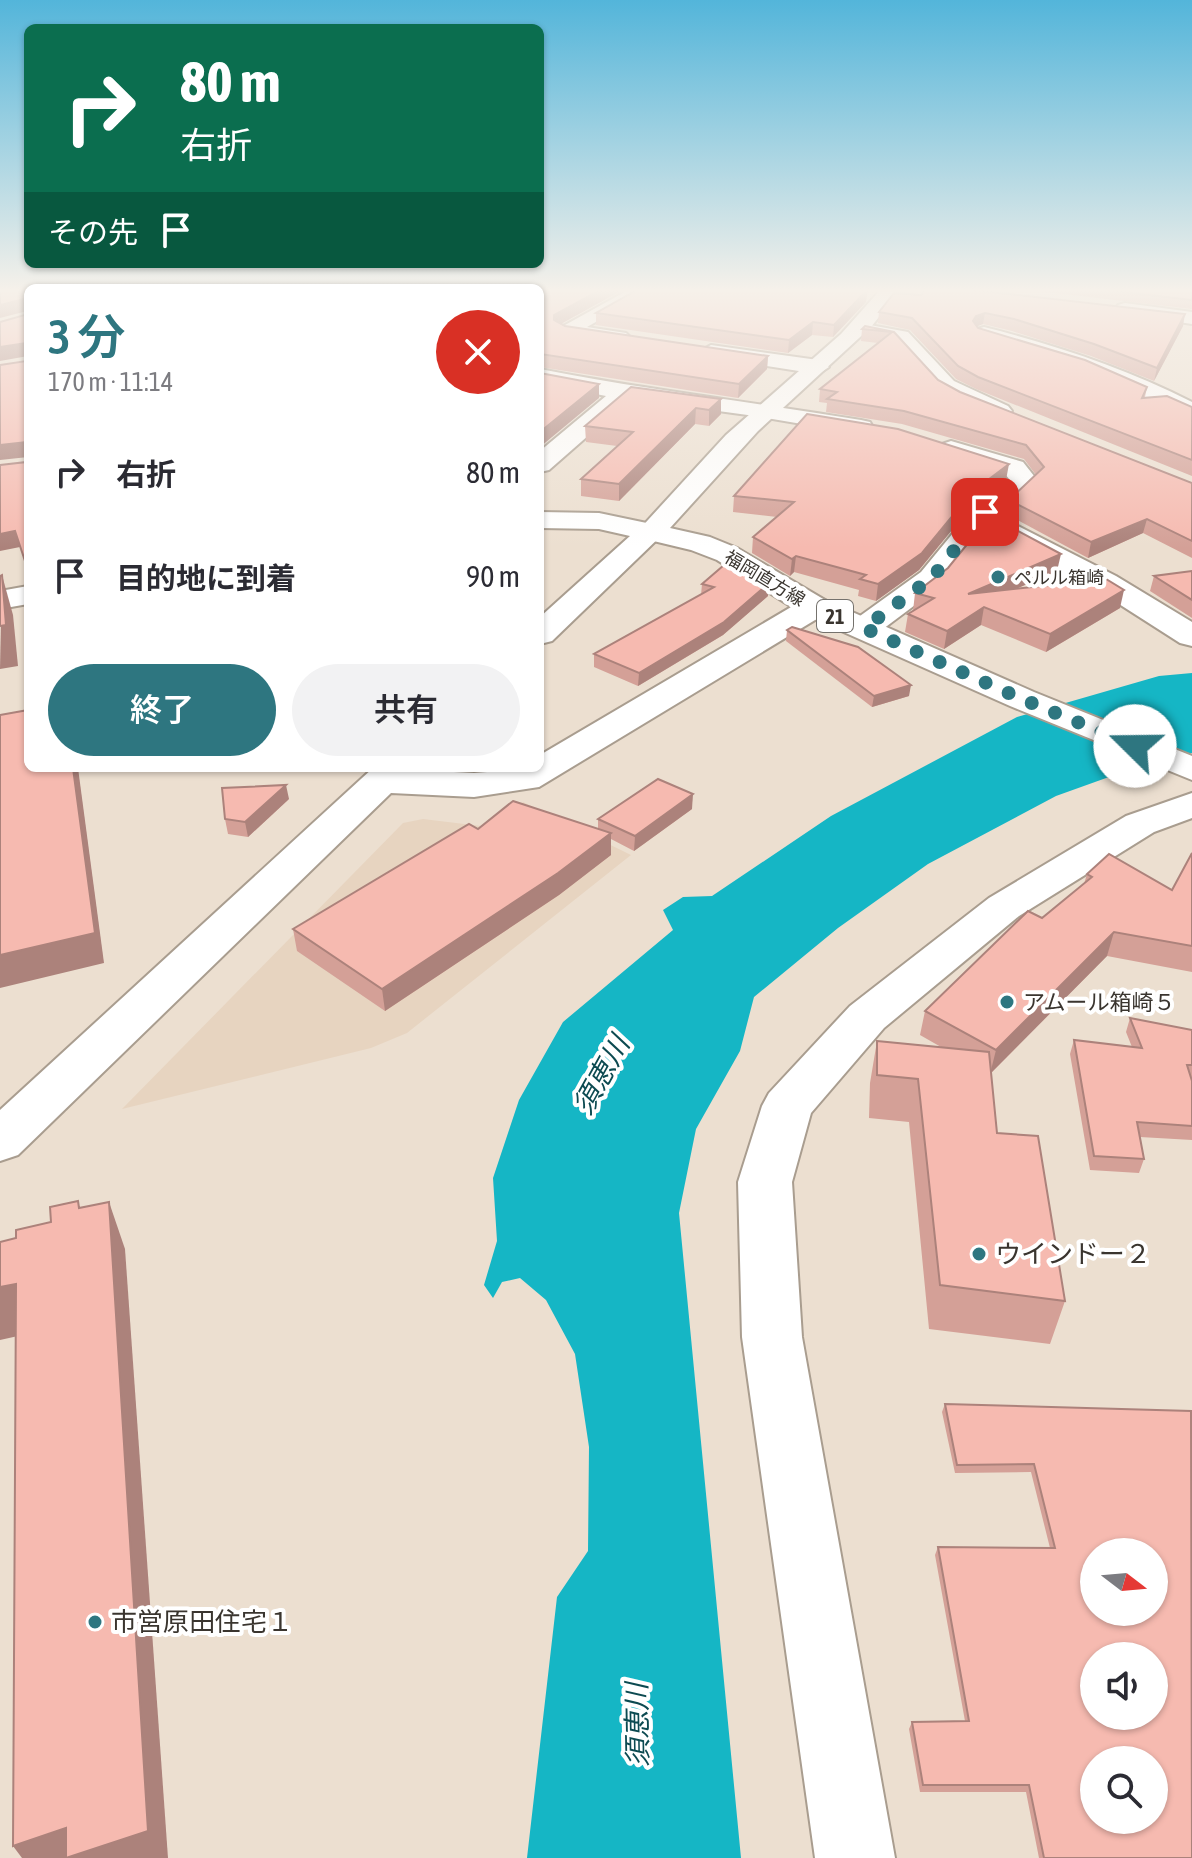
<!DOCTYPE html>
<html lang="ja">
<meta charset="utf-8">
<style>
:root{--surface:#fff;--page:#f2f2f3;--text:#2b2b33;--muted:#7c7c81;--accent:#2e7680}
body{margin:0;font-family:"Asap Condensed","Noto Sans JP",sans-serif;background:var(--page);color:var(--text);height:100vh;display:flex;flex-direction:column;font-size:30px;white-space:nowrap}
*{box-sizing:border-box;margin:0}
p{font-size:26px;color:var(--muted)}
.icon{flex:none;width:44px;height:44px;fill:none;stroke:currentColor;stroke-width:2;stroke-linecap:round;stroke-linejoin:round}
.map{position:relative;flex:1;overflow:hidden}
.side{position:absolute;left:24px;top:284px;width:520px;height:488px;display:flex;flex-direction:column;background:var(--surface);border-radius:12px;box-shadow:0 2px 6px #0004}
.side>*{flex:none}
.hud{position:absolute;left:24px;top:24px;width:520px;height:244px;border-radius:12px;box-shadow:0 2px 6px #0004;background:#0b6e4f;color:#fff;overflow:hidden}
.needle{width:52px;rotate:106deg}
.controls{position:absolute;left:1080px;top:1538px;display:grid;gap:16px}
.controls a{display:grid;place-items:center;width:88px;height:88px;border-radius:50%;background:var(--surface);box-shadow:0 2px 6px #0004;font-size:40px}
.pin{position:absolute;display:grid;place-items:center;width:68px;height:68px;color:#fff;margin:-34px;border-radius:16px;box-shadow:0 4px 12px #0006}
.me{position:absolute;width:88px;margin:-44px;rotate:292deg;stroke-linejoin:round;filter:drop-shadow(0 0 6px #0008)}
.turn{display:flex;align-items:center;gap:28px;height:168px;padding:0 24px;font-size:36px}
.turn .icon{width:104px;height:104px;stroke-width:2.5}
.turn b{display:block;font-size:56px;line-height:68px}
.then{display:flex;align-items:center;height:76px;padding:0 24px;background:#0003;gap:16px;font-size:30px}
.round{display:grid;place-items:center;flex:none;width:84px;height:84px;border-radius:42px;background:var(--page)}
.head{display:flex;align-items:center;justify-content:space-between;height:136px;padding:0 24px}
h1{font-size:48px;font-weight:600;line-height:60px;color:var(--accent)}
.button{display:flex;gap:16px;margin-top:auto;padding:16px 24px}
.button a{flex:1;height:92px;border-radius:48px;background:var(--accent);color:#fff;font-size:32px;font-weight:600;line-height:92px;text-align:center}
.button a+a{background:var(--page);color:var(--text)}
ul{padding:0;list-style:none}
li{display:flex;align-items:center;gap:24px;height:104px;padding:0 24px}
li div{flex:1}
li b{display:block;font-size:30px}
li em{font-style:normal}
.map>svg:first-child{display:block}
.built{fill:#e7d4c0}
.water{fill:#15b6c5}
.lines{fill:none;stroke-linecap:round;stroke-linejoin:round}
.minor-casing{stroke:#a99d8f;stroke-width:4}
.major-casing{stroke:#a99d8f;stroke-width:4}
.minor{fill:#fff;fill-rule:evenodd}
.major{fill:#fff;fill-rule:evenodd}
.wall{fill:#d4a097}
.shaded-wall{fill:#ac827b}
.building{fill:#f6bab0;stroke:#ac827b;stroke-width:2;fill-rule:evenodd}
.route{stroke:#2e7680;stroke-width:14;stroke-dasharray:0 25.2}
.poi-dot{fill:#2e7680;stroke:#fff;stroke-width:3}
.labels{text-anchor:middle;dominant-baseline:central;stroke-width:8;stroke-linejoin:round;paint-order:stroke}
.far-poi-label{font-size:18px;fill:#3a352f;stroke:#fff;text-anchor:start}
.far-street-label{font-size:18px;fill:#3a352f;stroke:#fff}
.shield{fill:#fff;stroke:#75726d;stroke-width:2}
.shield-label{font-size:20px;font-weight:bold;fill:#3a352f}
.poi-label{font-size:22px;fill:#3a352f;stroke:#fff;text-anchor:start}
.near-poi-label{font-size:26px;fill:#3a352f;stroke:#fff;text-anchor:start}
.near-water-label{font-size:28px;font-style:italic;fill:#0c4a51;stroke:#fff}
</style>
<div class="map">
<svg width="1192" height="1858" viewBox="0 0 1192 1858">
<rect width="100%" height="100%" fill="#ecdfd0"/>
<!-- built -->
<polygon class="built" points="523,802 631,855 407,1033 371,1048 122,1109 403,823 423,819 481,826"/>
<!-- water -->
<polygon class="water" points="1192,673 1192,753 1134,768 1056,796 928,864 838,928 754,997 740,1051 696,1129 679,1213 741,1858 527,1858 557,1597 588,1551 589,1447 575,1354 546,1300 520,1278 502,1282 493,1298 484,1285 497,1241 493,1178 519,1100 563,1022 673,930 663,910 683,897 712,896 831,816 1017,717 1159,676"/>
<g class="lines">
<!-- minor casing -->
<g class="minor-casing">
<g id="minor">
<polygon points="632,288 678,288 675,292 636,299 587,327 626,333 630,337 626,341 619,343 566,336 556,330"/>
<polygon points="1125,303 1192,312 1192,324 1118,313 1115,309 1118,305"/>
<polygon points="859,323 908,332 954,381 1008,406 1012,411 1008,416 992,416 938,391 894,341 852,333 849,329"/>
<path d="M984 327C1056 345 1125 368 1192 402V418L1083 370 977 337 974 333 977 329Z"/>
<polygon points="711,345 818,360 829,367 818,374 703,356 700,351"/>
<path d="M540 369C646 390 754 402 861 420L870 422 873 427 870 432 861 434 755 416 630 399 549 470 540 472V451L606 396 540 383Z"/>
<polygon points="951,441 1023,462 1038,481 992,522 943,584 875,635 864,638 853,635 848,628 853,621 921,572 972,510 1010,480 1005,474 942,454 938,449 942,444"/>
<polygon points="540,512 599,513 661,526 665,532 552,641 540,644 540,617 630,536 599,529 540,528"/>
<polygon points="1008,521 1116,576 1192,622 1192,646 1180,643 1094,588 998,536 994,530 998,524"/>
<polygon points="28,586 28,604 0,609 0,591"/>
<polygon points="814,598 825,600 830,607 825,614 539,787 474,797 391,793 18,1155 0,1161 0,1110 373,768 474,773 540,768 540,755 803,600"/>
<polygon points="1192,793 1192,818 1154,832 1019,916 884,1028 811,1113 792,1182 802,1337 895,1858 815,1858 742,1337 738,1182 762,1106 769,1093 850,1006 989,898 1126,816"/>
</g>
</g>
<!-- major casing -->
<g class="major-casing">
<polygon id="major" points="882,288 902,288 871,327 758,431 670,528 710,537 737,548 825,600 1034,692 1192,756 1192,780 1010,706 803,614 717,560 691,550 641,538 637,532 726,435 841,334"/>
</g>
<!-- minor -->
<use href="#minor" class="minor"/>
<!-- major -->
<use href="#major" class="major"/>
</g>
<!-- wall -->
<g class="wall">
<polygon points="540,288 626,288 561,324 565,326 768,356 767,369 738,398 540,367"/>
<polygon points="649,288 868,288 866,302 833,337 812,335 788,353 596,325 596,313"/>
<polygon points="1011,288 1192,288 1192,309"/>
<polygon points="894,293 1183,326 1154,381 1091,356 1012,331 983,324 977,326 978,328 1147,387 1145,397 1192,407 1192,476 976,389 956,379 910,330 878,323 879,312"/>
<polygon points="862,329 894,332 938,380 960,392 1192,483 1192,558 1143,533 1088,558 1006,514 1009,500 1036,475 1024,459 902,424 826,412 827,403 819,402 820,389 878,343 861,341"/>
<polygon points="721,399 721,414 709,426 695,424 619,501 581,496 581,479 617,446 586,442 585,426"/>
<polygon points="1006,480 970,508 919,570 876,601 858,596 859,590 794,572 790,576 752,553 753,537 777,517 733,512 734,496"/>
<polygon points="1057,571 1017,588 1120,608 1046,652 981,625 944,649 905,632 908,614 913,611 915,593"/>
<polygon points="1192,571 1192,618 1150,591 1154,576"/>
<polygon points="702,584 768,596 723,635 638,686 594,667 594,654 701,595"/>
<polygon points="787,630 909,696 872,707 786,641"/>
<polygon points="289,799 248,837 228,834 225,819"/>
<polygon points="692,809 634,851 611,839 611,855 559,895 385,1011 297,951 293,929 478,829 598,829 598,819"/>
<polygon points="1192,853 1192,972 1107,956 991,1073 997,1133 1065,1301 1050,1344 929,1329 909,1122 869,1118 870,1083 877,1041 941,1047 920,1035 925,1011 1084,884 1087,874 1172,890"/>
<polygon points="1130,1018 1192,1030 1192,1140 1140,1137 1144,1159 1139,1173 1090,1170 1070,1054 1074,1040 1132,1047 1126,1032"/>
<polygon points="945,1404 1191,1411 1192,1858 1039,1858 1026,1792 920,1792 909,1729 912,1722 965,1721 935,1555 938,1547 1050,1548 1031,1472 955,1473 942,1412"/>
</g>
<!-- shaded-wall -->
<g class="shaded-wall">
<polygon points="604,288 626,288 555,327 554,315"/>
<polygon points="864,288 868,288 866,302 833,337 834,325"/>
<polygon points="24,299 27,311 0,318 0,305"/>
<polygon points="985,313 983,324 975,327 973,321 976,316"/>
<polygon points="1185,314 1183,326 1154,381 1157,368"/>
<polygon points="813,322 812,335 788,353 789,340"/>
<polygon points="27,343 28,356 0,361 0,347"/>
<polygon points="768,356 767,369 738,398 739,384"/>
<polygon points="599,384 599,398 540,447 540,432"/>
<polygon points="721,399 721,414 709,426 709,410"/>
<polygon points="696,408 695,424 619,501 619,484"/>
<polygon points="26,442 28,457 0,460 0,445"/>
<polygon points="1009,464 1006,480 970,508 919,570 876,601 878,584 972,492"/>
<polygon points="1147,519 1143,533 1088,558 1091,542"/>
<polygon points="15,531 20,547 0,551 0,534"/>
<polygon points="1061,554 1057,571 964,612 968,594"/>
<polygon points="796,556 794,572 790,576 792,559"/>
<polygon points="2,575 13,615 18,666 0,669"/>
<polygon points="769,583 768,596 723,635 638,686 639,673"/>
<polygon points="1124,590 1120,608 1046,652 1050,634"/>
<polygon points="984,607 981,625 944,649 947,631"/>
<polygon points="911,685 909,696 872,707 874,696"/>
<polygon points="73,768 78,768 104,963 0,988 0,955"/>
<polygon points="286,785 289,799 248,837 245,822"/>
<polygon points="693,794 692,809 634,851 635,836"/>
<polygon points="611,833 611,855 559,895 385,1011 382,989"/>
<polygon points="1114,932 1107,956 990,1074 996,1050"/>
<polygon points="109,1202 125,1249 168,1858 22,1858 13,1846"/>
<polygon points="16,1284 36,1332 0,1340 0,1287"/>
</g>
<!-- building -->
<g class="building">
<polygon points="0,288 28,288 28,302 24,299 0,305"/>
<polygon points="540,288 604,288 554,315 554,320 565,326 768,356 739,384 540,354"/>
<polygon points="649,288 864,288 863,290 867,290 834,325 813,322 789,340 596,313 637,290"/>
<polygon points="926,288 956,288 1185,314 1157,368 1094,344 1014,319 985,313 976,316 973,321 978,328 1085,360 1147,387 1142,398 1167,396 1192,407 1192,460 978,377 958,366 912,318 879,312 894,293 921,295"/>
<polygon points="1089,288 1192,288 1192,300"/>
<polygon points="28,314 28,567 27,567 15,531 0,534 0,465 26,462 26,442 0,445 0,365 27,361 27,343 0,347 0,322"/>
<polygon points="865,326 894,332 938,380 960,392 1192,483 1192,541 1147,519 1091,542 1009,500 1044,467 1026,445 904,411 827,399 837,392 820,389 892,332 862,329"/>
<polygon points="540,373 599,384 540,432"/>
<polygon points="631,387 721,399 709,410 696,408 619,484 581,479 633,432 585,426"/>
<polygon points="807,414 898,429 1009,464 972,492 922,553 878,584 860,579 866,575 796,556 792,559 753,537 794,502 734,496"/>
<polygon points="990,516 1061,554 968,594 1106,579 1124,590 1050,634 984,607 947,631 908,614 934,598 915,593 948,568"/>
<polygon points="731,559 769,583 724,622 639,673 594,654 714,587 702,584"/>
<polygon points="1192,571 1192,600 1154,576"/>
<polygon points="2,575 6,625 0,626 0,576"/>
<polygon points="792,627 858,647 911,685 874,696 787,630"/>
<polygon points="28,710 28,768 73,768 95,933 0,955 0,715"/>
<polygon points="658,779 693,794 635,836 598,819"/>
<polygon points="286,785 245,822 225,819 222,788"/>
<polygon points="513,801 611,833 558,873 382,989 293,929 469,824 478,829"/>
<polygon points="1192,853 1192,946 1114,932 996,1050 925,1011 1028,911 1042,918 1092,877 1087,874 1109,854 1172,890"/>
<polygon points="1130,1018 1192,1030 1192,1065 1187,1065 1192,1081 1192,1126 1137,1122 1144,1159 1094,1156 1074,1040 1142,1048"/>
<polygon points="877,1041 989,1052 997,1133 1038,1136 1065,1301 940,1285 918,1079 877,1075"/>
<polygon points="78,1201 79,1208 109,1202 148,1831 66,1858 66,1828 13,1846 16,1284 0,1287 0,1242 16,1238 16,1230 51,1222 50,1207"/>
<path d="M945 1404 1191 1411 1192 1858H1044L1029 1785H923L912 1722 969 1721 938 1547 1055 1548 1034 1464 957 1465ZM1094 1552H1154V1612H1094ZM1094 1656H1154V1716H1094ZM1094 1760H1154V1820H1094Z"/>
</g>
<!-- sky -->
<linearGradient id="sky" x2="0" y2="1"><stop stop-color="#53b5da"/><stop offset="0.53" stop-color="#f6f1ea"/><stop offset="1" stop-color="#f6f1ea" stop-opacity="0"/></linearGradient>
<rect width="1192" height="548" fill="url(#sky)"/>
<g class="lines">
<!-- route -->
<polyline class="route" points="985,512 932,578 864,628 1022,699 1135,746"/>
</g>
<!-- markers -->
<g class="poi-dot">
<circle cx="998" cy="577" r="8"/>
<circle cx="1007" cy="1002" r="8"/>
<circle cx="979" cy="1254" r="8"/>
<circle cx="95" cy="1622" r="8"/>
</g>
<g class="labels">
<!-- far-poi labels -->
<g class="far-poi-label">
<text x="1014" y="577">ペルル箱崎</text>
</g>
<!-- far-street labels -->
<g class="far-street-label">
<text transform="translate(765 578) rotate(31)">福岡直方線</text>
</g>
<!-- shield labels -->
<rect class="shield" x="817" y="600" width="36" height="32" rx="6"/>
<g class="shield-label">
<text x="835" y="616">21</text>
</g>
<!-- poi labels -->
<g class="poi-label">
<text x="1023" y="1002">アムール箱崎５</text>
</g>
<!-- near-poi labels -->
<g class="near-poi-label">
<text x="995" y="1254">ウインドー２</text>
<text x="111" y="1622">市営原田住宅１</text>
</g>
<!-- near-water labels -->
<g class="near-water-label">
<text transform="translate(601 1075) rotate(-61)">須恵川</text>
<text transform="translate(637 1725) rotate(-91)">須恵川</text>
</g>
</g>
</svg>
<div class="controls">
<a><svg class="needle" viewBox="-14 -14 28 28"><path d="M0-13l5 13h-10z" fill="#e53935"/><path d="M0 13l5-13h-10z" fill="#7c7c81"/></svg></a>
<a><svg class="icon" aria-label="sound" viewBox="0 0 24 24"><path d="M4 9h4l5-4v14l-5-4H4zM17 9q2 3 0 6"/></svg></a>
<a><svg class="icon" aria-label="search" viewBox="0 0 24 24"><circle cx="10" cy="10" r="6"/><path d="M15 15l6 6"/></svg></a>
</div>
<div class="pin" style="left:985px;top:512px;background:#d93025"><svg class="icon" aria-label="arrive" viewBox="0 0 24 24"><path d="M6 21V4h12l-3 4 3 4H6"/></svg></div>
<svg class="me" style="left:1135px;top:746px" viewBox="-20 -20 40 40"><circle r="19" fill="#fff"/><path d="M0-13L10 11 0 6-10 11z" fill="#2e7680"/></svg>
<div class="hud">
<div class="turn"><svg class="icon" aria-label="right" viewBox="0 0 24 24"><path d="M7 20v-9h11M14 6l5 5-5 5"/></svg><div><b>80 m</b>右折</div></div>
<div class="then">その先<svg class="icon" aria-label="arrive" viewBox="0 0 24 24"><path d="M6 21V4h12l-3 4 3 4H6"/></svg></div>
</div>
<section class="side">
<div class="head"><div><h1>3 分</h1><p>170 m · 11:14</p></div><a class="round" style="background:#d93025;color:#fff"><svg class="icon" aria-label="close" viewBox="0 0 24 24"><path d="M6 6l12 12M18 6L6 18"/></svg></a></div>
<ul>
<li><svg class="icon" aria-label="right" viewBox="0 0 24 24"><path d="M7 20v-9h11M14 6l5 5-5 5"/></svg><div><b>右折</b></div><em>80 m</em></li>
<li><svg class="icon" aria-label="arrive" viewBox="0 0 24 24"><path d="M6 21V4h12l-3 4 3 4H6"/></svg><div><b>目的地に到着</b></div><em>90 m</em></li>
</ul>
<div class="button"><a>終了</a><a>共有</a></div>
</section>
</div>
